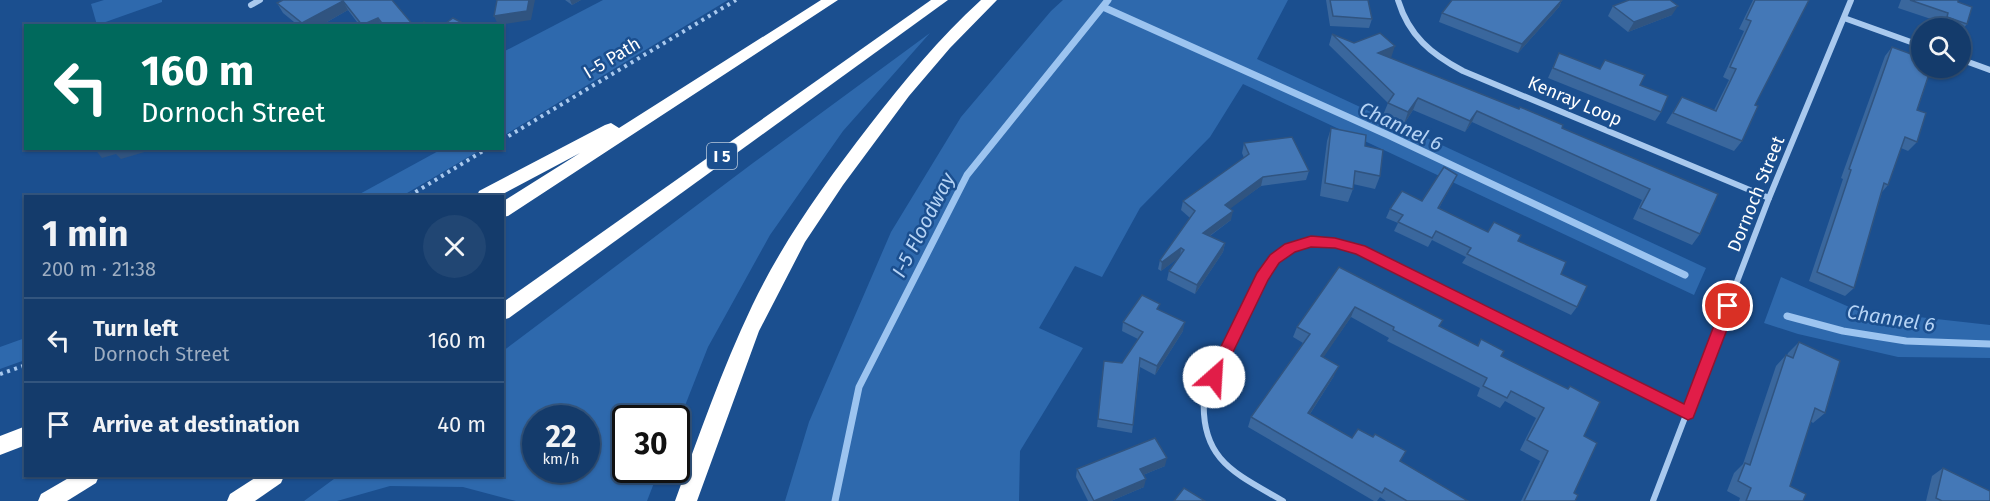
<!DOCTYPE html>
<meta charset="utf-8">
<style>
:root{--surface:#143b6b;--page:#214673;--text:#f1f3f6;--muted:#9dadc1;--line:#33557e}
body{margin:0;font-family:"Fira Sans",sans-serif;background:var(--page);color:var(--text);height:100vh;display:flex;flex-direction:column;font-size:22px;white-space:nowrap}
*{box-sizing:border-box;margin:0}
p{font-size:20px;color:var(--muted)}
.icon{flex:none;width:33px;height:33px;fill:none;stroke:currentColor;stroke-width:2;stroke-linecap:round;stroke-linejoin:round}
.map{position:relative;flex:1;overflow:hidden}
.panel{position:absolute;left:24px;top:195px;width:480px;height:282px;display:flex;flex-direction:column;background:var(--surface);border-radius:0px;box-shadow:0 2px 4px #0004,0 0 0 2px var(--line)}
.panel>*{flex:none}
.banner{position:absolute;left:24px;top:24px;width:480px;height:126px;border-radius:0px;box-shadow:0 2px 4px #0004,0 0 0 2px var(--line);background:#00695c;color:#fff;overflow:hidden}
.buttons{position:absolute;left:1911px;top:18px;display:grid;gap:12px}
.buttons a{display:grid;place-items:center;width:60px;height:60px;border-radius:50%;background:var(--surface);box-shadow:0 2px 4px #0004,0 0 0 2px var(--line);font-size:30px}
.speed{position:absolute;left:522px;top:405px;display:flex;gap:12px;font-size:30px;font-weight:700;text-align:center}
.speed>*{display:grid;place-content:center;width:78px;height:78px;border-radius:50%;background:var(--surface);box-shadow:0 2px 4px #0004,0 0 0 2px var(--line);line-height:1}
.speed small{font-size:15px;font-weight:400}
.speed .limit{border:3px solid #111;border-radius:9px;background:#fff;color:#111}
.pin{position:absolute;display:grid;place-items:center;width:51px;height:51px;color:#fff;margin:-26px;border:3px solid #fff;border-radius:50%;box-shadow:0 2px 6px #0007}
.me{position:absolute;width:66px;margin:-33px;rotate:26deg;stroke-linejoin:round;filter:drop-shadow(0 0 4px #0008)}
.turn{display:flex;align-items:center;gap:21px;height:126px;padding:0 18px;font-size:27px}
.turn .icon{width:78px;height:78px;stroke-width:2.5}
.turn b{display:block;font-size:42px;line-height:51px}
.round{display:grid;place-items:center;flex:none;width:63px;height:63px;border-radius:32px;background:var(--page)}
.summary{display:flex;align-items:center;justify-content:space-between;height:102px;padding:0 18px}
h1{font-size:36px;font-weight:700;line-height:45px}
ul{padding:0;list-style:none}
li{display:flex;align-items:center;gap:18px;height:84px;padding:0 18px;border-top:2px solid var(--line)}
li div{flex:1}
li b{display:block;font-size:22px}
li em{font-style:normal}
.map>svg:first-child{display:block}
.green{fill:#2e69ad;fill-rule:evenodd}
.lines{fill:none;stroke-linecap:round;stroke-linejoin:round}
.stream{stroke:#9cc4f0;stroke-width:7}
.path{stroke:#a9c9ee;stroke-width:4;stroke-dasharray:3 4.5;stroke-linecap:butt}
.minor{stroke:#a9c9ee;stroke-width:6}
.motorway{fill:#fff;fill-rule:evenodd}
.wall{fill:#3a679d}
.shaded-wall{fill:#305480}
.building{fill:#4478b7;stroke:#305480;stroke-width:1.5}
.route{fill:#e11d48;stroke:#92132f;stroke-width:1.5}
.labels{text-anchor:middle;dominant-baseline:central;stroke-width:5;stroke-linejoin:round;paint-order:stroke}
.shield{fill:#1b4f8f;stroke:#bbcadd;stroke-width:1.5}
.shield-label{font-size:16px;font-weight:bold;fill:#fff}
.street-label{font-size:18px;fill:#fff;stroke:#1b4f8f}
.water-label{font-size:20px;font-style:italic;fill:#b5d3f5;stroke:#1b4f8f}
</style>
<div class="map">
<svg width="1990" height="501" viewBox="0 0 1990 501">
<rect width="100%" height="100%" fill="#1b4f8f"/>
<!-- green -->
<g class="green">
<polygon points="104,0 162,0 162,2 97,25 91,4"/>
<polygon points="603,0 728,0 503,136 503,52"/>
<polygon points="1063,0 1288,0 1257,59 1706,268 1694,295 1243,84 1210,137 1140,208 1102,277 1075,266 1039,328 1083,348 1020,451 1019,501 785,501 809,422 891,232 961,117 1051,11"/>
<path d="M930 33 843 131 770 235 708 347 677 426 676 418H626V470H659L647 501H516L463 487 390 486 337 501H304L338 476H502L503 351 753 163ZM536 418H586V470H536Z"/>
<polygon points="442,149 482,149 402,196 356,196"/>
<polygon points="1781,277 1856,310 1990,325 1990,358 1898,357 1798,334 1764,323"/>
<polygon points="25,338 25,360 0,369 0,347"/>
</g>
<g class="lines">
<!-- stream -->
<g class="stream">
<polyline points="1103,7 1388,135 1685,275"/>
<polyline points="1787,316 1843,331 1906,341 1990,344"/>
<polyline points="835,501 859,387 967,175 1108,0"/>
</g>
<!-- path -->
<g class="path">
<polyline points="502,140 736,0"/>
<polyline points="409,196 488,148"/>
<polyline points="0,374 26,365"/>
</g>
<!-- minor -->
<g class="minor">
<path d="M1398 0C1409 36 1431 54 1463 71L1769 198"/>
<polyline points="251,5 260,0"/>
<polyline points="1844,18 1922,46"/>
<polyline points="1960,59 1990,70"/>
<path d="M1283 501C1235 473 1200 460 1204 397L1262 277 1272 264 1283 254 1305 244H1330L1360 250 1688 413"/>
<polyline points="1653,501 1769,198 1851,0"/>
</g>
<!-- motorway -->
<g class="motorway">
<polygon points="821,0 838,0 508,216 502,217 502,202 580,153 499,196 477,196 479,191 605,125 611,123 619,128"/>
<polygon points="931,0 948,0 509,318 502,320 502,303"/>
<path d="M981 0H997L950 48 909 96 843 185 805 242 759 331 697 501H675C699 435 722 369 752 306 783 241 825 183 869 126 904 81 939 38 981 0Z"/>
<polygon points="26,426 26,445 0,455 0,436"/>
<polygon points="72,476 99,476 96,483 67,501 38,501 41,494"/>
<polygon points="258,476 284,476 281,483 255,501 227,501 230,494"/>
</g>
</g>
<!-- wall -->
<g class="wall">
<polygon points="392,0 414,26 360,26 348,10 320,26 299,26 283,13 277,3"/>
<polygon points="565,0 581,0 572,5"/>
<polygon points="1326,0 1368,0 1372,19 1369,28 1330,26"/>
<polygon points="1452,0 1562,0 1559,7 1518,53 1439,22 1442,13"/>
<polygon points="1753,0 1809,0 1755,105 1742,141 1734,151 1666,123 1682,97 1714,110 1729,80 1723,77 1744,31 1739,29"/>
<polygon points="1901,0 1958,0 1958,2 1967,24 1960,32 1960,28 1946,28 1939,26 1940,22 1898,8"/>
<polygon points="1613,6 1672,15 1628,32 1608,16"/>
<polygon points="1332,34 1562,128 1718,194 1700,234 1692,245 1633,219 1642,200 1472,122 1465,132 1413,110 1404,124 1383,115 1388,103 1329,45"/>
<polygon points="1892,47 1917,110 1917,142 1908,151 1901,148 1888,185 1882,192 1854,288 1845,296 1809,281 1843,179 1841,178 1885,56"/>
<polygon points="1559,53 1661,112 1655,121 1548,78"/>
<polygon points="1331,128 1365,146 1380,176 1375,189 1353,184 1353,189 1348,202 1320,196 1327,141"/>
<polygon points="1244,143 1309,171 1306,180 1261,186 1230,208 1231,220 1210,236 1225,243 1223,252 1195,294 1167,280 1169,271 1178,258 1161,271 1158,269 1160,260 1190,218 1181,210 1183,201 1244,158 1242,153"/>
<polygon points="1457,175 1439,208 1488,232 1518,241 1561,274 1577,307 1571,315 1462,263 1466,257 1432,240 1428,247 1394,231 1398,223 1386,218 1390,209 1422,201"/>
<polygon points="1339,267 1440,326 1477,346 1481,339 1501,356 1568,389 1570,386 1584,436 1574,493 1575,501 1521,501 1540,461 1520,450 1536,418 1505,401 1500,408 1477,396 1480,388 1387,341 1389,338 1351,317 1323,357 1334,376 1310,414 1352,438 1400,461 1468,501 1386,501 1380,497 1377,501 1374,501 1248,427 1251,417 1303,343 1293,337 1297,327"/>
<polygon points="1159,310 1183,331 1155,375 1140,367 1132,433 1097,427 1104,361 1122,363 1138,339 1122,331 1123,322"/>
<polygon points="1799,342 1825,413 1813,423 1810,421 1790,486 1803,501 1739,501 1740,498 1727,491 1734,473 1743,464 1776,366 1786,355 1787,356 1788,353"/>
<polygon points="1165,466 1143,475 1144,487 1111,501 1088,501 1076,477 1077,469"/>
<polygon points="1943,468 1990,501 1926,501 1932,476"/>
</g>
<!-- shaded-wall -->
<g class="shaded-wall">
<polygon points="529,0 535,0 531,20 498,25 494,16"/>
<polygon points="570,0 581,0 572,5"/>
<polygon points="1562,0 1559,7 1518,53 1522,44"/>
<polygon points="343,1 348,10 320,26 304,26 302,23"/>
<polygon points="1678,6 1672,15 1628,32 1634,22"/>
<polygon points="378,18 382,26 362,25"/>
<polygon points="1395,46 1391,58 1378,53"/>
<polygon points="1418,98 1413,110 1404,124 1408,112"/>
<polygon points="1477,111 1472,122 1465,132 1470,121"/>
<polygon points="94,148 158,148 121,159 116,154 102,158"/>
<polygon points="1457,175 1453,184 1433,217 1438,208"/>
<polygon points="1263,177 1261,186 1223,214 1225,205"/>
<polygon points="1233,211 1231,220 1201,242 1203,233"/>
<polygon points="1225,243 1223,252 1195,294 1197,285"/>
<polygon points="1181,248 1180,257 1161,271 1162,262"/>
<polygon points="1355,307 1351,317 1317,367 1321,356"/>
<polygon points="1185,322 1183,331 1155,375 1157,366"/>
<polygon points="1339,366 1334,376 1304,423 1308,413"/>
<polygon points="1167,458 1165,466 1138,477 1140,469"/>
<polygon points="1146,479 1144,487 1111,501 1094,501"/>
</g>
<!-- building -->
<g class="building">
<polygon points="283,0 392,0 414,26 384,26 378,18 362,25 343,1 302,23 277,3"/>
<polygon points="497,0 529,0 527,11 494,16"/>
<polygon points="1330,0 1368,0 1372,19 1333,16"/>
<polygon points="1452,0 1562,0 1522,44 1442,13"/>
<polygon points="1629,0 1670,0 1678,6 1634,22 1613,6"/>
<polygon points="1755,0 1809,0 1755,105 1758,106 1742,141 1673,113 1682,97 1716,111 1736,69 1730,67 1751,21 1746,19"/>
<polygon points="1910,0 1958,0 1958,2 1972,7 1967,24 1947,17 1948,13"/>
<polygon points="453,18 468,26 442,26"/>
<polygon points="424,22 431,26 419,26"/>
<polygon points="1380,33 1395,46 1378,53 1519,109 1520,107 1563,125 1562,128 1718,194 1700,234 1640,208 1650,189 1477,111 1470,121 1418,98 1408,112 1388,103 1394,94 1332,34 1354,43"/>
<polygon points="1892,47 1922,58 1922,68 1931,68 1917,110 1926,113 1917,142 1905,137 1888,185 1884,183 1854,288 1817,272 1851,170 1849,169"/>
<polygon points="1559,53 1600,69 1605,60 1645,75 1640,85 1668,96 1661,112 1553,68"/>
<polygon points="1331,128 1366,135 1365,146 1383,150 1380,176 1355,171 1353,189 1325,183"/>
<polygon points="1292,137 1309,171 1263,177 1225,205 1233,211 1203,233 1225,243 1197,285 1169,271 1184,250 1181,248 1162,262 1160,260 1195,211 1183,201 1249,154 1244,143"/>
<polygon points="1444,167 1457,175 1438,208 1488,232 1494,222 1521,235 1518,241 1566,262 1561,274 1587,286 1577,307 1467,254 1471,248 1436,231 1432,238 1398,222 1403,215 1390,209 1402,191 1422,201"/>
<polygon points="1339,267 1443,320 1439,326 1478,346 1481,339 1504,351 1501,356 1568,389 1570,386 1600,402 1584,436 1597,443 1574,493 1578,495 1575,501 1524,501 1548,451 1527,440 1544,408 1511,391 1507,398 1483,386 1487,378 1393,330 1394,327 1355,307 1321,356 1339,366 1308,413 1352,438 1358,429 1373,437 1375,434 1406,451 1400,461 1468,501 1407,501 1385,488 1382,493 1251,417 1310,334 1297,327"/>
<polygon points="1142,295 1160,304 1157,309 1185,322 1157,366 1140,358 1133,425 1098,419 1104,361 1122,363 1143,332 1123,322"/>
<polygon points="1799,342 1840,361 1825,413 1815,408 1790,486 1806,494 1803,501 1746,501 1751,488 1738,481 1745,463 1750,465 1786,355 1793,358"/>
<polygon points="1155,438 1167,458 1140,469 1146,479 1094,501 1077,469"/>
<polygon points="1943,468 1990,491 1990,501 1942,501 1936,498"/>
<polygon points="1184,488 1205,501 1174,501"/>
</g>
<!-- route -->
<polygon class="route" points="1311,236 1335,238 1365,246 1684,404 1723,302 1733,302 1736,306 1695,413 1693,418 1688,420 1356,254 1335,248 1311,247 1295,252 1279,263 1268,280 1219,381 1214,383 1208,381 1206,377 1257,273 1270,255 1285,244"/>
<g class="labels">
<!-- shield labels -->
<rect class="shield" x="707" y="143" width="30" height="26" rx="4.5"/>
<g class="shield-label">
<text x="722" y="156">I 5</text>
</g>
<!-- street labels -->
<g class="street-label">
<text transform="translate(612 58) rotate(-31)">I-5 Path</text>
<text transform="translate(1575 101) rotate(23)">Kenray Loop</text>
<text transform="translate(1756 194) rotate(-68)">Dornoch Street</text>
</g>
<!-- water labels -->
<g class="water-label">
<text transform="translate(1401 126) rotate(25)">Channel 6</text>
<text transform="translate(923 225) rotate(-63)">I-5 Floodway</text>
<text transform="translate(1891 318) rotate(9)">Channel 6</text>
</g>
</g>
</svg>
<div class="buttons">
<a><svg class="icon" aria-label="search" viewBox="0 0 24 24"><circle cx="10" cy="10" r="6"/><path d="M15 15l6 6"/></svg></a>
</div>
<div class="speed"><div>22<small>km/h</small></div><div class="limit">30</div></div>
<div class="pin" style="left:1728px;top:306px;background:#d93025"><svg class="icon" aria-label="arrive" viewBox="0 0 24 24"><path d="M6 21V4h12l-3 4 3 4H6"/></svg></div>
<svg class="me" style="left:1214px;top:377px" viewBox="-20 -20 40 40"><circle r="19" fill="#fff"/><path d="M0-13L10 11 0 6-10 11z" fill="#e11d48"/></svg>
<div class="banner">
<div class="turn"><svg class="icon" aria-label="left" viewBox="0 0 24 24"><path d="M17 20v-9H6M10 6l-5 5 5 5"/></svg><div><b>160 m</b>Dornoch Street</div></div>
</div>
<section class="panel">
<div class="summary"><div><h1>1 min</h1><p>200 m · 21:38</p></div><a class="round"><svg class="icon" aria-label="close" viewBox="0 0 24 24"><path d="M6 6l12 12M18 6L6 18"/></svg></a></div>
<ul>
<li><svg class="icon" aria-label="left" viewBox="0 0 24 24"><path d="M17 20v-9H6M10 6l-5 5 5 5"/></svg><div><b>Turn left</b><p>Dornoch Street</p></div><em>160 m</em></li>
<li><svg class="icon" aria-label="arrive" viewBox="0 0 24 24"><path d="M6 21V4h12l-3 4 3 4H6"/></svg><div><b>Arrive at destination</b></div><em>40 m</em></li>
</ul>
</section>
</div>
